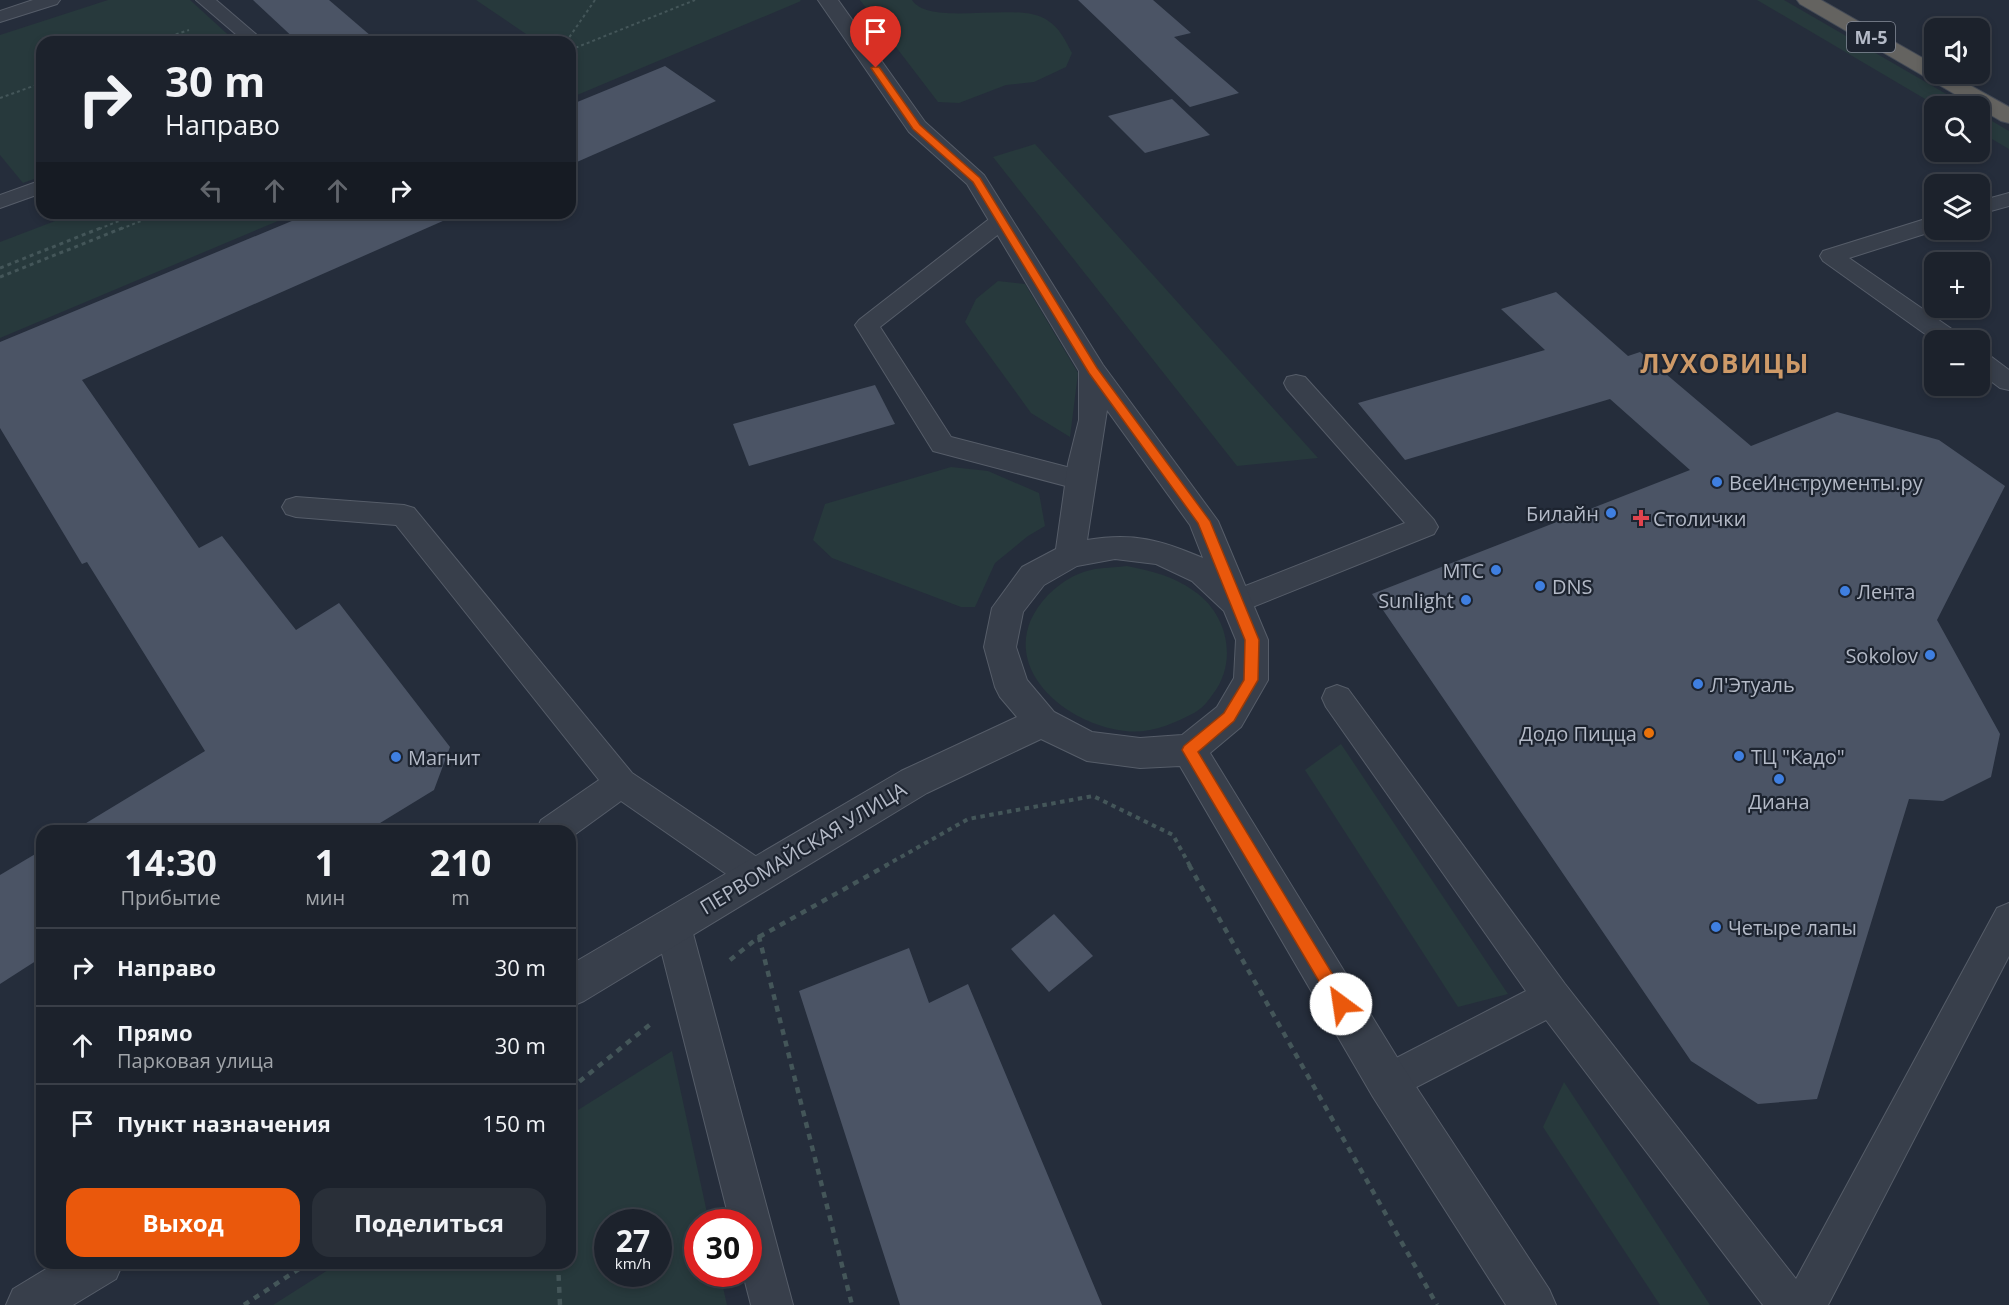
<!DOCTYPE html>
<html lang="ru">
<meta charset="utf-8">
<style>
:root{--surface:#1c222c;--page:#292f38;--text:#f1f3f6;--muted:#a0a4a9;--line:#3a3f48;--accent:#ea580c}
body{margin:0;font-family:"Open Sans",sans-serif;background:var(--page);color:var(--text);height:100vh;display:flex;flex-direction:column;font-size:22px;white-space:nowrap}
*{box-sizing:border-box;margin:0}
p{font-size:20px;color:var(--muted)}
.icon{flex:none;width:33px;height:33px;fill:none;stroke:currentColor;stroke-width:2;stroke-linecap:round;stroke-linejoin:round}
.map{position:relative;flex:1;overflow:hidden}
.details{position:absolute;left:36px;top:825px;width:540px;height:444px;display:flex;flex-direction:column;background:var(--surface);border-radius:18px;box-shadow:0 3px 9px #0003,0 0 0 2px var(--line)}
.details>*{flex:none}
.guide{position:absolute;left:36px;top:36px;width:540px;height:183px;border-radius:18px;box-shadow:0 3px 9px #0003,0 0 0 2px var(--line);background:#1c222c;color:var(--text);overflow:hidden}
.fabs{position:absolute;left:1924px;top:18px;display:grid;gap:12px}
.fabs a{display:grid;place-items:center;width:66px;height:66px;border-radius:12px;background:var(--surface);box-shadow:0 3px 9px #0003,0 0 0 2px var(--line);font-size:30px}
.speed{position:absolute;left:594px;top:1209px;display:flex;gap:12px;font-size:30px;font-weight:700;text-align:center}
.speed>*{display:grid;place-content:center;width:78px;height:78px;border-radius:50%;background:var(--surface);box-shadow:0 3px 9px #0003,0 0 0 2px var(--line);line-height:1}
.speed small{font-size:15px;font-weight:400}
.speed .limit{border:9px solid #d22;background:#fff;color:#111}
.pin{position:absolute;display:grid;place-items:center;width:51px;height:51px;color:#fff;margin:-62px -26px;border-radius:50% 50% 50% 0;rotate:-45deg;box-shadow:0 0 6px #0007}
.pin .icon{rotate:45deg}
.me{position:absolute;width:66px;margin:-33px;rotate:329deg;stroke-linejoin:round;filter:drop-shadow(0 0 4px #0008)}
.turn{display:flex;align-items:center;gap:21px;height:126px;padding:0 30px;font-size:27px}
.turn .icon{width:78px;height:78px;stroke-width:2.5}
.turn b{display:block;font-size:42px;line-height:51px}
.lanes{display:flex;align-items:center;height:57px;padding:0 30px;background:#0003;justify-content:center;gap:30px;direction:ltr}
.lanes .off{opacity:.35}
.eta{display:flex;justify-content:space-evenly;align-items:center;height:102px;text-align:center}
.eta b{font-size:36px;font-weight:700;line-height:42px}
.primary-button{display:flex;gap:12px;margin-top:auto;padding:12px 30px}
.primary-button a{flex:1;height:69px;border-radius:18px;background:var(--accent);color:#fff;font-size:24px;font-weight:700;line-height:69px;text-align:center}
.primary-button a+a{background:var(--page);color:var(--text)}
ul{padding:0;list-style:none}
li{display:flex;align-items:center;gap:18px;height:78px;padding:0 30px;border-top:2px solid var(--line)}
li div{flex:1}
li b{display:block;font-size:22px}
li em{font-style:normal}
.map>svg:first-child{display:block}
.green{fill:#27393c;fill-rule:evenodd}
.building{fill:#4b5465}
.lines{fill:none;stroke-linecap:round;stroke-linejoin:round}
.service-casing{stroke:#565d69;stroke-width:2}
.minor-casing{stroke:#565d69;stroke-width:2}
.trunk-casing{stroke:#434a56;stroke-width:2}
.path-far3{stroke:#445659;stroke-width:2;stroke-dasharray:3 3;stroke-linecap:butt}
.path-far2{stroke:#445659;stroke-width:3;stroke-dasharray:4 4;stroke-linecap:butt}
.path-far1{stroke:#445659;stroke-width:4;stroke-dasharray:4.5 4.5;stroke-linecap:butt}
.path{stroke:#445659;stroke-width:4.5;stroke-dasharray:6 6;stroke-linecap:butt}
.service{fill:#383f4b;fill-rule:evenodd}
.minor{fill:#383f4b;fill-rule:evenodd}
.trunk{fill:#646360;fill-rule:evenodd}
.route{fill:#ea580c;stroke:#983908;stroke-width:1.5}
.shop-dot{fill:#3f7fe0;stroke:#1d2430;stroke-width:2}
.health-dot{fill:#e0444e;stroke:#1d2430;stroke-width:2}
.food-dot{fill:#e8710a;stroke:#1d2430;stroke-width:2}
.labels{text-anchor:middle;dominant-baseline:central;stroke-width:4.5;stroke-linejoin:round;paint-order:stroke}
.shield{fill:#1d2430;stroke:#878d9a;stroke-width:1.5}
.shield-label{font-size:18px;font-weight:bold;fill:#b4bac7}
.poi-label{font-size:20px;fill:#b4bac7;stroke:#1d2430;text-anchor:start}
.street-label{font-size:20px;fill:#b4bac7;stroke:#1d2430}
.district-label{font-size:26px;font-weight:bold;letter-spacing:1.5px;fill:#ce9a68;stroke:#1d2430}
</style>
<div class="map">
<svg width="2009" height="1305" viewBox="0 0 2009 1305">
<rect width="100%" height="100%" fill="#252d3b"/>
<!-- green -->
<g class="green">
<polygon points="108,0 190,0 236,42 42,42 42,176 23,183 0,155 0,35"/>
<polygon points="476,0 800,0 801,1 570,98 570,42 515,42 529,36"/>
<path d="M860 0H912C930 28 1018 0 1047 20 1060 28 1065 40 1072 53L1066 67 1034 82 1006 85 959 103 938 102Z"/>
<polygon points="1757,0 1784,0 1967,106 1937,106"/>
<polygon points="1980,114 2009,131 2009,149 1980,132"/>
<polygon points="1035,144 1318,458 1237,466 993,157"/>
<polygon points="76,213 297,213 0,338 0,242"/>
<polygon points="998,281 1025,284 1078,373 1070,437 1031,413 965,322 976,299"/>
<polygon points="951,467 988,471 1039,493 1045,526 1028,536 995,563 975,607 961,607 832,558 813,540 825,504"/>
<path d="M1127 566C1152 571 1173 576 1194 591 1228 614 1238 662 1213 694 1207 702 1203 708 1194 713 1173 724 1150 734 1125 731 1058 723 989 657 1048 595 1059 584 1075 573 1091 570 1102 567 1115 568 1127 566Z"/>
<polygon points="1341,744 1508,994 1458,1007 1305,770"/>
<path d="M672 1051 709 1222H698V1274H720L727 1305H273L339 1263H570V1115ZM608 1222H658V1274H608Z"/>
<polygon points="1564,1082 1710,1305 1660,1305 1543,1127"/>
</g>
<!-- building -->
<g class="building">
<polygon points="253,0 329,0 378,42 298,42"/>
<polygon points="1078,0 1153,0 1191,33 1174,37 1239,93 1190,107"/>
<polygon points="665,66 716,101 570,165 570,105"/>
<polygon points="1172,99 1210,135 1145,153 1108,116"/>
<polygon points="311,213 461,213 82,380 199,548 222,536 296,630 339,603 450,747 434,790 367,831 73,831 205,751 87,562 82,564 0,428 0,342"/>
<polygon points="1556,292 1628,356 1640,352 1751,446 1837,412 1939,440 2005,486 1937,620 2000,734 1991,777 1943,801 1909,799 1817,1099 1758,1104 1691,1061 1372,594 1690,470 1610,399 1405,460 1358,403 1545,350 1501,309"/>
<polygon points="875,385 895,424 749,466 733,424"/>
<polygon points="42,850 42,957 0,984 0,875"/>
<polygon points="1054,914 1093,956 1049,992 1011,949"/>
<polygon points="909,948 929,1003 968,984 1102,1305 900,1305 799,991"/>
</g>
<g class="lines">
<!-- service casing -->
<g class="service-casing">
<g id="service">
<polygon points="33,0 60,0 57,4 0,22 0,11"/>
<polygon points="196,0 216,0 265,42 245,42"/>
<polygon points="42,180 42,193 0,208 0,195"/>
<polygon points="2009,193 2009,206 1980,214 1980,201"/>
<polygon points="1001,214 1009,216 1012,221 1009,226 880,327 951,437 1090,473 1094,480 1090,487 1081,490 933,451 855,325 859,320 993,216"/>
<polygon points="1935,216 1935,230 1937,230 1849,258 1959,334 1962,340 1935,341 1823,261 1820,256 1823,251"/>
<polygon points="1980,353 1989,355 2009,370 2009,390 2000,388 1980,373"/>
<polygon points="1296,375 1305,377 1434,520 1438,527 1434,534 1235,614 1225,610 1220,602 1225,594 1405,523 1287,389 1284,383 1287,377"/>
<polygon points="296,497 404,505 414,508 632,773 769,865 774,876 769,887 757,892 745,887 621,801 570,838 570,831 536,831 541,820 599,780 396,525 296,517 286,514 282,507 286,500"/>
<polygon points="1337,685 1348,689 1565,984 1796,1279 1997,908 2009,903 2009,956 1828,1305 1763,1305 1546,1020 1401,1095 1388,1101 1375,1095 1369,1082 1375,1069 1526,991 1326,707 1322,698 1326,689"/>
<polygon points="673,909 685,914 691,926 793,1305 751,1305 743,1274 748,1274 748,1222 730,1222 655,926 661,914"/>
</g>
</g>
<!-- minor casing -->
<g class="minor-casing">
<g id="minor">
<path d="M818 0H838L925 122 984 175 1103 365 1218 521 1268 640V680L1241 727 1210 753 1403 1067 1549 1289 1556 1305H1506L1373 1097 1180 766 1140 768 1087 761 1041 739 927 793 584 1001 570 1007V965L901 771 1017 717 1000 697 995 687 984 647 992 608 1022 567 1056 549 1068 464 1079 420V371L967 184 909 132ZM1107 410 1190 525 1203 558C1161 540 1133 532 1087 540ZM1115 559 1156 564 1192 581 1224 611 1236 640 1234 678 1217 707 1182 735 1140 738 1092 732 1054 712 1027 680 1016 647 1023 612 1044 585 1077 566Z"/>
<polygon points="56,1263 123,1263 116,1279 73,1305 6,1305 13,1289"/>
</g>
</g>
<!-- trunk casing -->
<g class="trunk-casing">
<polygon id="trunk" points="1797,0 1821,0 1935,65 1935,74 1950,74 2009,107 2009,123 2001,121 1800,4"/>
</g>
<!-- path-far3 -->
<g class="path-far3">
<polyline points="101,42 133,42"/>
<polyline points="153,42 189,30"/>
<polyline points="566,42 595,0"/>
<polyline points="570,50 695,0"/>
<polyline points="0,98 42,83"/>
<polyline points="99,229 139,213"/>
<polyline points="121,229 161,213"/>
</g>
<!-- path-far2 -->
<g class="path-far2">
<polyline points="0,268 103,227"/>
<polyline points="0,277 125,227"/>
</g>
<!-- path-far1 -->
<polyline class="path-far1" points="885,866 968,819 1093,796 1173,835 1190,866"/>
<!-- path -->
<g class="path">
<polyline points="1189,865 1437,1305"/>
<polyline points="759,937 887,865"/>
<polyline points="730,960 759,937 852,1305"/>
<polyline points="570,1089 652,1023"/>
<polyline points="558,1263 560,1305"/>
<polyline points="244,1305 308,1263"/>
</g>
<!-- service -->
<use href="#service" class="service"/>
<!-- minor -->
<use href="#minor" class="minor"/>
<!-- trunk -->
<use href="#trunk" class="trunk"/>
</g>
<!-- route -->
<polygon class="route" points="873,67 879,67 920,125 980,178 1097,368 1210,521 1259,640 1258,680 1234,721 1198,752 1347,998 1350,1004 1347,1010 1341,1012 1336,1010 1182,750 1184,746 1224,713 1244,680 1245,640 1198,523 1089,373 973,182 913,129 871,68"/>
<!-- markers -->
<g class="shop-dot">
<circle cx="1717" cy="482" r="6"/>
<circle cx="1611" cy="513" r="6"/>
<circle cx="1496" cy="570" r="6"/>
<circle cx="1540" cy="586" r="6"/>
<circle cx="1845" cy="591" r="6"/>
<circle cx="1466" cy="600" r="6"/>
<circle cx="1930" cy="655" r="6"/>
<circle cx="1698" cy="684" r="6"/>
<circle cx="1739" cy="756" r="6"/>
<circle cx="396" cy="757" r="6"/>
<circle cx="1779" cy="779" r="6"/>
<circle cx="1716" cy="927" r="6"/>
</g>
<path class="health-dot" d="M1638 509h6v6h6v6h-6v6h-6v-6h-6v-6h6z"/>
<circle class="food-dot" cx="1649" cy="733" r="6"/>
<g class="labels">
<!-- shield labels -->
<rect class="shield" x="1847" y="22" width="48" height="30" rx="4.5"/>
<g class="shield-label">
<text x="1871" y="37">М-5</text>
</g>
<!-- poi labels -->
<g class="poi-label">
<text x="1729" y="482">ВсеИнструменты.ру</text>
<text x="1599" y="513" text-anchor="end">Билайн</text>
<text x="1653" y="518">Столички</text>
<text x="1484" y="570" text-anchor="end">МТС</text>
<text x="1552" y="586">DNS</text>
<text x="1857" y="591">Лента</text>
<text x="1454" y="600" text-anchor="end">Sunlight</text>
<text x="1918" y="655" text-anchor="end">Sokolov</text>
<text x="1710" y="684">Л'Этуаль</text>
<text x="1637" y="733" text-anchor="end">Додо Пицца</text>
<text x="1751" y="756">ТЦ "Кадо"</text>
<text x="408" y="757">Магнит</text>
<text x="1779" y="801" text-anchor="middle">Диана</text>
<text x="1728" y="927">Четыре лапы</text>
</g>
<!-- street labels -->
<g class="street-label">
<text transform="translate(803 848) rotate(-31)">ПЕРВОМАЙСКАЯ УЛИЦА</text>
</g>
<!-- district labels -->
<g class="district-label">
<text x="1725" y="363">ЛУХОВИЦЫ</text>
</g>
</g>
</svg>
<div class="fabs">
<a><svg class="icon" aria-label="sound" viewBox="0 0 24 24"><path d="M4 9h4l5-4v14l-5-4H4zM17 9q2 3 0 6"/></svg></a>
<a><svg class="icon" aria-label="search" viewBox="0 0 24 24"><circle cx="10" cy="10" r="6"/><path d="M15 15l6 6"/></svg></a>
<a><svg class="icon" aria-label="layers" viewBox="0 0 24 24"><path d="M12 4l9 5-9 5-9-5zM3 14l9 5 9-5"/></svg></a>
<a>+</a>
<a>−</a>
</div>
<div class="speed"><div>27<small>km/h</small></div><div class="limit">30</div></div>
<div class="pin" style="left:876px;top:68px;background:#d93025"><svg class="icon" aria-label="arrive" viewBox="0 0 24 24"><path d="M6 21V4h12l-3 4 3 4H6"/></svg></div>
<svg class="me" style="left:1341px;top:1004px" viewBox="-20 -20 40 40"><circle r="19" fill="#fff"/><path d="M0-13L10 11 0 6-10 11z" fill="#ea580c"/></svg>
<div class="guide">
<div class="turn"><svg class="icon" aria-label="right" viewBox="0 0 24 24"><path d="M7 20v-9h11M14 6l5 5-5 5"/></svg><div><b>30 m</b>Направо</div></div>
<div class="lanes"><svg class="icon off" aria-label="left" viewBox="0 0 24 24"><path d="M17 20v-9H6M10 6l-5 5 5 5"/></svg><svg class="icon off" aria-label="ahead" viewBox="0 0 24 24"><path d="M12 20V5M6 11l6-6 6 6"/></svg><svg class="icon off" aria-label="ahead" viewBox="0 0 24 24"><path d="M12 20V5M6 11l6-6 6 6"/></svg><svg class="icon" aria-label="right" viewBox="0 0 24 24"><path d="M7 20v-9h11M14 6l5 5-5 5"/></svg></div>
</div>
<section class="details">
<div class="eta">
<div><b>14:30</b><p>Прибытие</p></div>
<div><b>1</b><p>мин</p></div>
<div><b>210</b><p>m</p></div>
</div>
<ul>
<li><svg class="icon" aria-label="right" viewBox="0 0 24 24"><path d="M7 20v-9h11M14 6l5 5-5 5"/></svg><div><b>Направо</b></div><em>30 m</em></li>
<li><svg class="icon" aria-label="ahead" viewBox="0 0 24 24"><path d="M12 20V5M6 11l6-6 6 6"/></svg><div><b>Прямо</b><p>Парковая улица</p></div><em>30 m</em></li>
<li><svg class="icon" aria-label="arrive" viewBox="0 0 24 24"><path d="M6 21V4h12l-3 4 3 4H6"/></svg><div><b>Пункт назначения</b></div><em>150 m</em></li>
</ul>
<div class="primary-button"><a>Выход</a><a>Поделиться</a></div>
</section>
</div>
